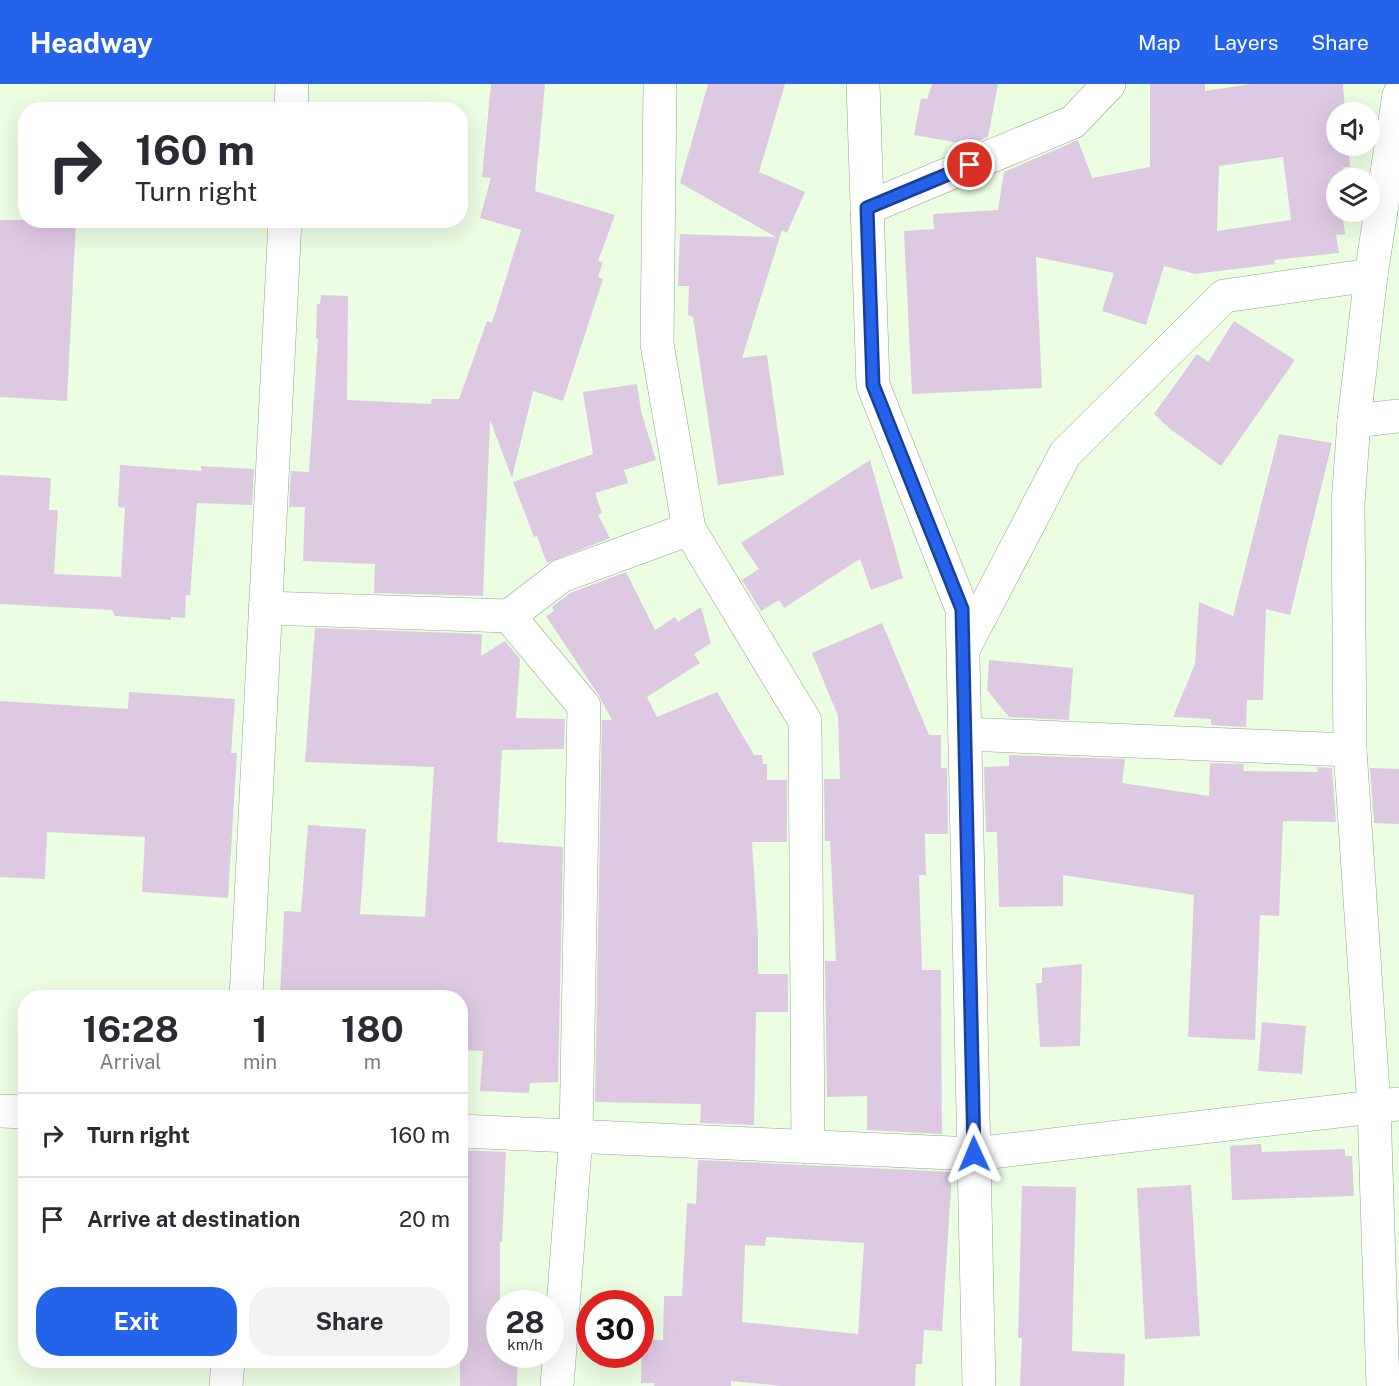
<!DOCTYPE html>
<style>
:root{--surface:#fff;--page:#f2f2f3;--text:#2b2b33;--muted:#7c7c81;--line:#e1e1e2;--accent:#2563eb}
body{margin:0;font-family:"Public Sans",sans-serif;background:var(--page);color:var(--text);height:100vh;display:flex;flex-direction:column;font-size:22px;white-space:nowrap}
*{box-sizing:border-box;margin:0}
p{font-size:20px;color:var(--muted)}
.icon{flex:none;width:33px;height:33px;fill:none;stroke:currentColor;stroke-width:2;stroke-linecap:round;stroke-linejoin:round}
.map{position:relative;flex:1;overflow:hidden}
.panel{position:absolute;left:18px;top:906px;width:450px;height:378px;display:flex;flex-direction:column;background:var(--surface);border-radius:24px;box-shadow:0 6px 24px #0002}
.panel>*{flex:none}
.banner{position:absolute;left:18px;top:18px;width:450px;height:126px;border-radius:24px;box-shadow:0 6px 24px #0002;background:#fff;color:var(--text);overflow:hidden}
.fabs{position:absolute;left:1326px;top:18px;display:grid;gap:12px}
.fabs a{display:grid;place-items:center;width:54px;height:54px;border-radius:50%;background:var(--surface);box-shadow:0 6px 24px #0002;font-size:30px}
.speed{position:absolute;left:486px;top:1206px;display:flex;gap:12px;font-size:30px;font-weight:700;text-align:center}
.speed>*{display:grid;place-content:center;width:78px;height:78px;border-radius:50%;background:var(--surface);box-shadow:0 6px 24px #0002;line-height:1}
.speed small{font-size:15px;font-weight:400}
.speed .limit{border:9px solid #d22;background:#fff;color:#111}
.pin{position:absolute;display:grid;place-items:center;width:51px;height:51px;color:#fff;margin:-26px;border:3px solid #fff;border-radius:50%;box-shadow:0 2px 6px #0007}
.me{position:absolute;width:66px;margin:-33px;rotate:359deg;stroke-linejoin:round;filter:drop-shadow(0 0 4px #0008)}
.turn{display:flex;align-items:center;gap:21px;height:126px;padding:0 18px;font-size:27px}
.turn .icon{width:78px;height:78px;stroke-width:2.5}
.turn b{display:block;font-size:42px;line-height:51px}
.eta{display:flex;justify-content:space-evenly;align-items:center;height:102px;text-align:center}
.eta b{font-size:36px;font-weight:700;line-height:42px}
.action{display:flex;gap:12px;margin-top:auto;padding:12px 18px}
.action a{flex:1;height:69px;border-radius:24px;background:var(--accent);color:#fff;font-size:24px;font-weight:700;line-height:69px;text-align:center}
.action a+a{background:var(--page);color:var(--text)}
ul{padding:0;list-style:none}
li{display:flex;align-items:center;gap:18px;height:84px;padding:0 18px;border-top:2px solid var(--line)}
li div{flex:1}
li b{display:block;font-size:22px}
li em{font-style:normal}
header{display:flex;align-items:center;gap:36px;box-sizing:border-box;height:84px;padding:0 30px;background:var(--accent);color:#fff}
header strong{font-size:28px}
nav{display:flex;gap:33px;margin-inline-start:auto;font-size:21px}
.map>svg:first-child{display:block}
.building{fill:#dec9e3;fill-rule:evenodd}
.lines{fill:none;stroke-linecap:round;stroke-linejoin:round}
.street-casing{stroke:#94a68b;stroke-width:34}
.street{stroke:#fff;stroke-width:33}
.route-casing{stroke:#184099;stroke-width:15}
.route{stroke:#2563eb;stroke-width:10}
</style>
<header>
<strong>Headway</strong>
<nav><a>Map</a><a>Layers</a><a>Share</a></nav>
</header>
<div class="map">
<svg width="1399" height="1302" viewBox="0 0 1399 1302">
<rect width="100%" height="100%" fill="#ebfee2"/>
<!-- building -->
<g class="building">
<polygon points="491,0 545,0 535,107 615,131 598,177 603,178 598,193 603,195 563,317 533,307 512,394 490,336 483,512 374,509 375,480 303,477 305,423 289,423 291,387 309,388 318,255 316,255 317,220 320,220 321,211 348,212 347,316 431,320 432,315 459,315 487,237 492,239 521,146 480,134 491,94 482,93"/>
<polygon points="708,0 785,0 759,88 805,108 787,149 782,146 742,274 767,271 784,391 718,401 693,233 688,231 689,202 678,202 680,150 776,153 680,99"/>
<polygon points="932,0 998,0 988,53 970,61 914,51 921,14 927,15"/>
<path d="M1150 0H1205V7L1252 0H1343L1345 28H1336V62H1348L1350 83H1343L1344 94H1336V128H1342L1345 150 1336 151 1339 169 1274 176 1275 180 1195 190 1164 182 1146 241 1102 227 1114 189 1036 173 1042 304 912 310 904 147 934 145 933 130 998 126 1004 88 1078 56 1092 94 1150 83ZM1283 73 1291 136 1217 147 1219 82Z"/>
<polygon points="0,136 76,136 67,317 0,313"/>
<polygon points="1234,237 1295,276 1221,382 1169,344 1154,330 1197,270 1208,278"/>
<polygon points="637,300 641,327 656,376 624,386 628,399 595,409 602,429 598,431 610,454 547,479 537,452 534,453 513,398 593,370 583,308"/>
<polygon points="1279,350 1332,359 1290,531 1266,525 1263,616 1247,616 1246,643 1211,641 1211,635 1173,633 1195,580 1199,518 1233,532"/>
<polygon points="870,376 903,494 871,506 860,475 784,524 779,516 761,527 742,496 759,485 741,459"/>
<polygon points="120,381 201,387 201,382 254,385 252,421 197,419 190,511 186,511 185,534 171,533 171,536 115,532 112,526 0,520 0,391 51,394 49,426 58,426 54,490 121,493 125,424 118,423"/>
<polygon points="626,488 655,546 675,533 678,538 701,523 711,559 694,570 700,579 647,613 657,633 717,608 754,671 762,671 763,680 767,680 767,696 787,696 787,758 752,758 758,851 758,890 788,890 788,928 756,928 754,1041 700,1039 701,1020 595,1018 602,636 612,636 598,610 546,532 554,527 552,523 570,509"/>
<polygon points="882,539 929,651 941,651 941,684 947,684 948,750 925,750 926,791 919,791 922,886 941,886 942,1050 867,1046 867,1012 827,1013 825,877 836,877 830,757 825,757 824,695 840,695 838,632 812,569"/>
<polygon points="315,544 482,550 481,572 505,557 520,575 516,634 565,635 564,665 502,666 497,758 563,763 558,998 530,999 529,1009 480,1007 483,967 460,966 460,914 280,914 284,827 301,828 308,741 366,745 360,830 425,833 434,683 305,678"/>
<polygon points="989,576 1073,584 1069,636 1009,633 987,606"/>
<polygon points="129,608 235,615 231,669 237,669 228,814 142,808 145,753 47,748 45,795 0,793 0,617 128,625"/>
<polygon points="1009,671 1125,675 1122,699 1209,712 1210,679 1244,680 1243,687 1318,688 1317,683 1332,684 1336,738 1283,737 1279,832 1260,831 1255,956 1188,953 1194,811 1063,791 1063,822 999,823 997,748 986,748 984,683 1009,682"/>
<polygon points="1370,684 1399,685 1399,740 1374,739"/>
<polygon points="1082,880 1080,962 1040,963 1036,899 1042,899 1042,884"/>
<polygon points="1262,938 1306,942 1302,990 1258,987"/>
<polygon points="1261,1060 1262,1068 1345,1065 1345,1072 1352,1072 1354,1112 1232,1116 1230,1062"/>
<polygon points="460,1066 506,1068 502,1158 500,1158 500,1270 518,1270 517,1302 460,1302"/>
<path d="M698 1076 952 1088 942 1247 924 1246 922 1280H916L915 1302H783L731 1297V1302H654L655 1299H641L642 1255 663 1256 664 1212H682L687 1119 696 1120ZM766 1153 864 1159 858 1250 742 1238 745 1161 765 1162Z"/>
<polygon points="1191,1101 1200,1252 1145,1255 1137,1104"/>
<polygon points="1022,1102 1076,1103 1072,1267 1125,1270 1124,1302 1020,1302 1022,1254 1018,1254"/>
</g>
<g class="lines">
<!-- street casing -->
<g class="street-casing">
<g id="street">
<polyline points="660,0 657,260 689,445 805,637 808,1063"/>
<polyline points="863,0 873,301 962,525 979,1302"/>
<polyline points="291,26 292,0"/>
<polyline points="867,124 1073,38 1109,0"/>
<polyline points="1354,337 1399,332"/>
<polyline points="265,524 509,532 561,492 689,445"/>
<polyline points="509,532 584,622 576,1052 557,1302"/>
<polyline points="965,562 1065,370 1224,212 1371,191"/>
<polyline points="965,650 1350,666"/>
<polyline points="246,914 285,136"/>
<polyline points="0,1027 26,1028"/>
<polyline points="460,1047 974,1070 1399,1020"/>
<polyline points="226,1302 228,1276"/>
<polyline points="1383,1302 1374,1023 1350,666 1348,420 1354,337 1371,191 1399,11"/>
</g>
</g>
<!-- street -->
<use href="#street" class="street"/>
</g>
<g class="lines">
<!-- route casing -->
<g class="route-casing">
<polyline id="route" points="970,81 867,124 873,301 962,525 974,1070"/>
</g>
<!-- route -->
<use href="#route" class="route"/>
</g>
</svg>
<div class="fabs">
<a><svg class="icon" aria-label="sound" viewBox="0 0 24 24"><path d="M4 9h4l5-4v14l-5-4H4zM17 9q2 3 0 6"/></svg></a>
<a><svg class="icon" aria-label="layers" viewBox="0 0 24 24"><path d="M12 4l9 5-9 5-9-5zM3 14l9 5 9-5"/></svg></a>
</div>
<div class="speed"><div>28<small>km/h</small></div><div class="limit">30</div></div>
<div class="pin" style="left:970px;top:81px;background:#d93025"><svg class="icon" aria-label="arrive" viewBox="0 0 24 24"><path d="M6 21V4h12l-3 4 3 4H6"/></svg></div>
<svg class="me" style="left:974px;top:1070px" viewBox="-20 -20 40 40"><path d="M0-17L14 15 0 8-14 15z" fill="#2563eb" stroke="#fff" stroke-width="4"/></svg>
<div class="banner">
<div class="turn"><svg class="icon" aria-label="right" viewBox="0 0 24 24"><path d="M7 20v-9h11M14 6l5 5-5 5"/></svg><div><b>160 m</b>Turn right</div></div>
</div>
<section class="panel">
<div class="eta">
<div><b>16:28</b><p>Arrival</p></div>
<div><b>1</b><p>min</p></div>
<div><b>180</b><p>m</p></div>
</div>
<ul>
<li><svg class="icon" aria-label="right" viewBox="0 0 24 24"><path d="M7 20v-9h11M14 6l5 5-5 5"/></svg><div><b>Turn right</b></div><em>160 m</em></li>
<li><svg class="icon" aria-label="arrive" viewBox="0 0 24 24"><path d="M6 21V4h12l-3 4 3 4H6"/></svg><div><b>Arrive at destination</b></div><em>20 m</em></li>
</ul>
<div class="action"><a>Exit</a><a>Share</a></div>
</section>
</div>
